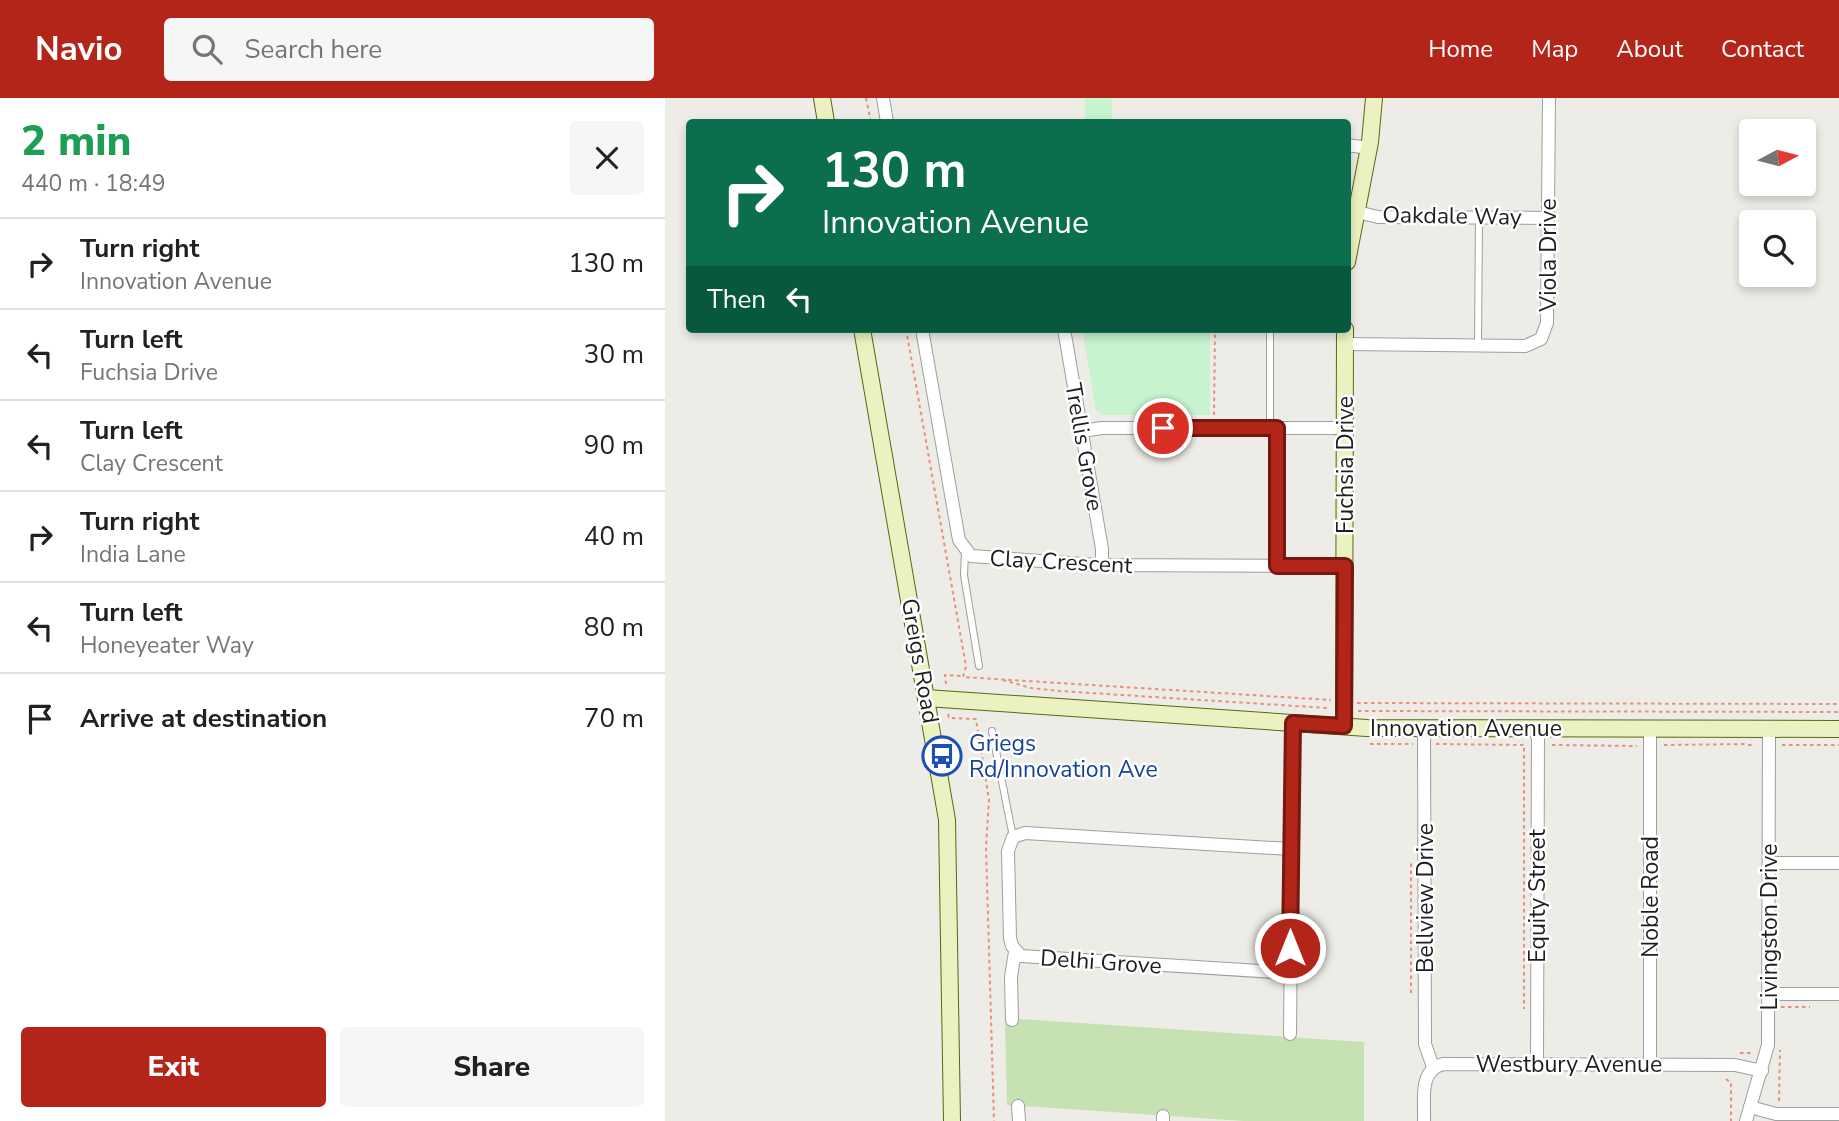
<!DOCTYPE html>
<meta charset="utf-8">
<style>
:root{--surface:#fff;--page:#f6f6f6;--text:#202124;--muted:#757577;--line:#e0e0e0;--accent:#b42519}
body{margin:0;font-family:"Nunito Sans",sans-serif;background:var(--page);color:var(--text);height:100vh;display:flex;flex-direction:column;font-size:26px;white-space:nowrap}
*{box-sizing:border-box;margin:0}
p{font-size:23px;color:var(--muted)}
.icon{flex:none;width:38px;height:38px;fill:none;stroke:currentColor;stroke-width:2;stroke-linecap:round;stroke-linejoin:round}
.map{position:relative;flex:1;overflow:hidden}
.details{display:flex;flex-direction:column;background:var(--surface);width:665px}
.details>*{flex:none}
.banner{position:absolute;left:21px;top:21px;width:665px;height:214px;border-radius:7px;box-shadow:0 4px 10px #0003;background:#0b6e4f;color:#fff;overflow:hidden}
.needle{width:46px;rotate:83deg}
.controls{position:absolute;left:1074px;top:21px;display:grid;gap:14px}
.controls a{display:grid;place-items:center;width:77px;height:77px;border-radius:7px;background:var(--surface);box-shadow:0 4px 10px #0003;font-size:35px}
.pin{position:absolute;display:grid;place-items:center;width:60px;height:60px;color:#fff;margin:-30px;border:4px solid #fff;border-radius:50%;box-shadow:0 2px 7px #0007}
.me{position:absolute;width:77px;margin:-38px;rotate:0deg;stroke-linejoin:round;filter:drop-shadow(0 0 5px #0008)}
.turn{display:flex;align-items:center;gap:24px;height:147px;padding:0 21px;font-size:32px}
.turn .icon{width:91px;height:91px;stroke-width:2.5}
.turn b{display:block;font-size:49px;line-height:60px}
.then{display:flex;align-items:center;height:66px;padding:0 21px;background:#0003;gap:14px;font-size:26px}
.round{display:grid;place-items:center;flex:none;width:74px;height:74px;border-radius:7px;background:var(--page)}
.head{display:flex;align-items:center;justify-content:space-between;height:119px;padding:0 21px}
h1{font-size:42px;font-weight:800;line-height:52px;color:#1e9e55}
.primary-button{display:flex;gap:14px;margin-top:auto;padding:14px 21px}
.primary-button a{flex:1;height:80px;border-radius:7px;background:var(--accent);color:#fff;font-size:28px;font-weight:800;line-height:80px;text-align:center}
.primary-button a+a{background:var(--page);color:var(--text)}
ul{padding:0;list-style:none}
li{display:flex;align-items:center;gap:21px;height:91px;padding:0 21px;border-top:2px solid var(--line)}
li div{flex:1}
li b{display:block;font-size:26px}
li em{font-style:normal}
header{display:flex;align-items:center;gap:42px;box-sizing:border-box;height:98px;padding:0 35px;background:var(--accent);color:#fff}
header strong{font-size:33px}
nav{display:flex;gap:38px;margin-inline-start:auto;font-size:24px}
.search{width:490px;height:63px;background:var(--page);display:flex;align-items:center;gap:18px;box-sizing:border-box;padding:0 24px;border-radius:7px;color:var(--muted);font-size:26px}
main{display:flex;flex:1;min-height:0}
.map>svg:first-child{display:block}
.grass{fill:#c6e2b2}
.park{fill:#c8f3cf}
.lines{fill:none;stroke-linecap:round;stroke-linejoin:round}
.lane-casing{stroke:#9f9f9f;stroke-width:8}
.street-casing{stroke:#9f9f9f;stroke-width:14}
.secondary-casing{stroke:#586812;stroke-width:18}
.path{stroke:#e8907c;stroke-width:2;stroke-dasharray:3.5 3.5;stroke-linecap:butt}
.lane{stroke:#fff;stroke-width:6}
.street{stroke:#fff;stroke-width:12}
.secondary{stroke:#ebf1c0;stroke-width:16}
.route-casing{stroke:#751810;stroke-width:18}
.route{stroke:#b42519;stroke-width:12}
.labels{text-anchor:middle;dominant-baseline:central;stroke-width:5;stroke-linejoin:round;paint-order:stroke}
.street-label{font-size:23px;fill:#1e1e1e;stroke:#fff}
.transit-label{font-size:23px;fill:#164399;stroke:#fff;text-anchor:start}
</style>
<header>
<strong>Navio</strong>
<div class="search"><svg class="icon" aria-label="search" viewBox="0 0 24 24"><circle cx="10" cy="10" r="6"/><path d="M15 15l6 6"/></svg>Search here</div>
<nav><a>Home</a><a>Map</a><a>About</a><a>Contact</a></nav>
</header>
<main>
<section class="details">
<div class="head"><div><h1>2 min</h1><p>440 m · 18:49</p></div><a class="round"><svg class="icon" aria-label="close" viewBox="0 0 24 24"><path d="M6 6l12 12M18 6L6 18"/></svg></a></div>
<ul>
<li><svg class="icon" aria-label="right" viewBox="0 0 24 24"><path d="M7 20v-9h11M14 6l5 5-5 5"/></svg><div><b>Turn right</b><p>Innovation Avenue</p></div><em>130 m</em></li>
<li><svg class="icon" aria-label="left" viewBox="0 0 24 24"><path d="M17 20v-9H6M10 6l-5 5 5 5"/></svg><div><b>Turn left</b><p>Fuchsia Drive</p></div><em>30 m</em></li>
<li><svg class="icon" aria-label="left" viewBox="0 0 24 24"><path d="M17 20v-9H6M10 6l-5 5 5 5"/></svg><div><b>Turn left</b><p>Clay Crescent</p></div><em>90 m</em></li>
<li><svg class="icon" aria-label="right" viewBox="0 0 24 24"><path d="M7 20v-9h11M14 6l5 5-5 5"/></svg><div><b>Turn right</b><p>India Lane</p></div><em>40 m</em></li>
<li><svg class="icon" aria-label="left" viewBox="0 0 24 24"><path d="M17 20v-9H6M10 6l-5 5 5 5"/></svg><div><b>Turn left</b><p>Honeyeater Way</p></div><em>80 m</em></li>
<li><svg class="icon" aria-label="arrive" viewBox="0 0 24 24"><path d="M6 21V4h12l-3 4 3 4H6"/></svg><div><b>Arrive at destination</b></div><em>70 m</em></li>
</ul>
<div class="primary-button"><a>Exit</a><a>Share</a></div>
</section>
<div class="map">
<svg width="1174" height="1023" viewBox="0 0 1174 1023">
<rect width="100%" height="100%" fill="#eeece6"/>
<!-- grass -->
<polygon class="grass" points="340,920 699,944 699,1023 579,1023 342,1007"/>
<!-- park -->
<g class="park">
<rect x="420" y="0" width="27" height="24"/>
<polygon points="417,231 545,231 545,317 437,317 431,312"/>
</g>
<g class="lines">
<!-- lane casing -->
<g class="lane-casing">
<g id="lane">
<polyline points="813,247 814,119"/>
<polyline points="605,330 605,231"/>
<polyline points="300,454 299,477 314,568"/>
<polyline points="612,468 612,330"/>
<polyline points="327,633 348,739"/>
</g>
</g>
<!-- street casing -->
<g class="street-casing">
<g id="street">
<polyline points="218,0 222,24"/>
<polyline points="682,47 704,50"/>
<polyline points="692,114 713,119 883,120"/>
<polyline points="257,231 294,442 306,458 432,467 679,468"/>
<polyline points="399,231 437,451 437,468"/>
<polyline points="680,246 860,248 876,241 882,225 884,0"/>
<polyline points="417,333 437,330 680,330"/>
<polyline points="759,630 760,946 768,969"/>
<polyline points="1104,765 1174,765"/>
<polyline points="625,875 356,858 347,848 345,840 343,753 348,739 360,735 625,751"/>
<polyline points="1103,896 1174,896"/>
<polyline points="347,922 346,879 350,854"/>
<polyline points="625,936 628,625"/>
<polyline points="872,966 873,630"/>
<polyline points="985,967 985,631"/>
<polyline points="353,1008 354,1023"/>
<polyline points="1085,1009 1111,1016 1174,1016"/>
<polyline points="498,1023 498,1018"/>
<path d="M759 1023C760 1002 753 973 778 966L1070 967 1097 973"/>
<polyline points="1081,1023 1103,947 1104,631"/>
</g>
</g>
<!-- secondary casing -->
<g class="secondary-casing">
<g id="secondary">
<polyline points="157,0 161,24"/>
<polyline points="682,164 705,44 709,0"/>
<polyline points="197,231 282,722 287,1023"/>
<polyline points="261,600 702,630 1174,631"/>
<polyline points="679,628 680,231"/>
</g>
</g>
<!-- path -->
<g class="path">
<polyline points="201,0 206,24"/>
<polyline points="241,231 301,568 298,579 666,602"/>
<polyline points="549,317 550,231"/>
<polyline points="338,582 366,590 394,593 663,610"/>
<polyline points="281,586 280,577 297,578"/>
<polyline points="692,605 1174,606"/>
<polyline points="693,613 1174,614"/>
<polyline points="283,616 284,620 311,621 324,702 321,749 329,1023"/>
<polyline points="705,646 748,646"/>
<polyline points="771,646 859,647 859,911"/>
<polyline points="887,647 972,648"/>
<polyline points="999,647 1083,646"/>
<polyline points="1083,647 1090,647"/>
<polyline points="1117,647 1174,647"/>
<polyline points="746,895 746,762"/>
<polyline points="1116,909 1145,909"/>
<polyline points="1075,955 1087,955"/>
<polyline points="1061,981 1066,985 1066,1023"/>
<polyline points="1114,1003 1115,952"/>
</g>
<!-- lane -->
<use href="#lane" class="lane"/>
<!-- street -->
<use href="#street" class="street"/>
<!-- secondary -->
<use href="#secondary" class="secondary"/>
</g>
<g class="lines">
<!-- route casing -->
<g class="route-casing">
<polyline id="route" points="498,330 612,330 612,468 680,468 679,628 628,625 625,850"/>
</g>
<!-- route -->
<use href="#route" class="route"/>
</g>
<!-- icons -->
<defs>
<g id="bus-ring" transform="scale(2.0125)"><circle r="9.5" fill="#fff" stroke="#1a4fb4" stroke-width="1.5"/><path d="M-5-6H5V4H4V6H2V4H-2V6H-4V4H-5ZM-3.5-4V0h7V-4ZM-3.5 1.2v1.5H-2V1.2ZM2 1.2v1.5H3.5V1.2Z" fill="#1a4fb4"/></g>
</defs>
<g fill-rule="evenodd">
<use href="#bus-ring" x="277" y="658"/>
</g>
<g class="labels">
<!-- street labels -->
<g class="street-label">
<text transform="translate(787 118) rotate(1)">Oakdale Way</text>
<text transform="translate(883 157) rotate(-90)">Viola Drive</text>
<text transform="translate(419 349) rotate(80)">Trellis Grove</text>
<text transform="translate(680 367) rotate(-90)">Fuchsia Drive</text>
<text transform="translate(396 464) rotate(3)">Clay Crescent</text>
<text transform="translate(255 563) rotate(80)">Greigs Road</text>
<text x="801" y="630">Innovation Avenue</text>
<text transform="translate(872 798) rotate(-90)">Equity Street</text>
<text transform="translate(985 799) rotate(-90)">Noble Road</text>
<text transform="translate(760 800) rotate(-90)">Bellview Drive</text>
<text transform="translate(1104 829) rotate(-90)">Livingston Drive</text>
<text transform="translate(436 864) rotate(4)">Delhi Grove</text>
<text x="904" y="966">Westbury Avenue</text>
</g>
<!-- transit labels -->
<g class="transit-label">
<text x="304" y="645">Griegs<tspan x="304" dy="26">Rd/Innovation Ave</tspan></text>
</g>
</g>
</svg>
<div class="controls">
<a><svg class="needle" viewBox="-14 -14 28 28"><path d="M0-13l5 13h-10z" fill="#e53935"/><path d="M0 13l5-13h-10z" fill="#757577"/></svg></a>
<a><svg class="icon" aria-label="search" viewBox="0 0 24 24"><circle cx="10" cy="10" r="6"/><path d="M15 15l6 6"/></svg></a>
</div>
<div class="pin" style="left:498px;top:330px;background:#d93025"><svg class="icon" aria-label="arrive" viewBox="0 0 24 24"><path d="M6 21V4h12l-3 4 3 4H6"/></svg></div>
<svg class="me" style="left:625px;top:850px" viewBox="-20 -20 40 40"><circle r="17" fill="#b42519" stroke="#fff" stroke-width="3"/><path d="M0-11L8 9 0 5-8 9z" fill="#fff"/></svg>
<div class="banner">
<div class="turn"><svg class="icon" aria-label="right" viewBox="0 0 24 24"><path d="M7 20v-9h11M14 6l5 5-5 5"/></svg><div><b>130 m</b>Innovation Avenue</div></div>
<div class="then">Then<svg class="icon" aria-label="left" viewBox="0 0 24 24"><path d="M17 20v-9H6M10 6l-5 5 5 5"/></svg></div>
</div>
</div>
</main>
